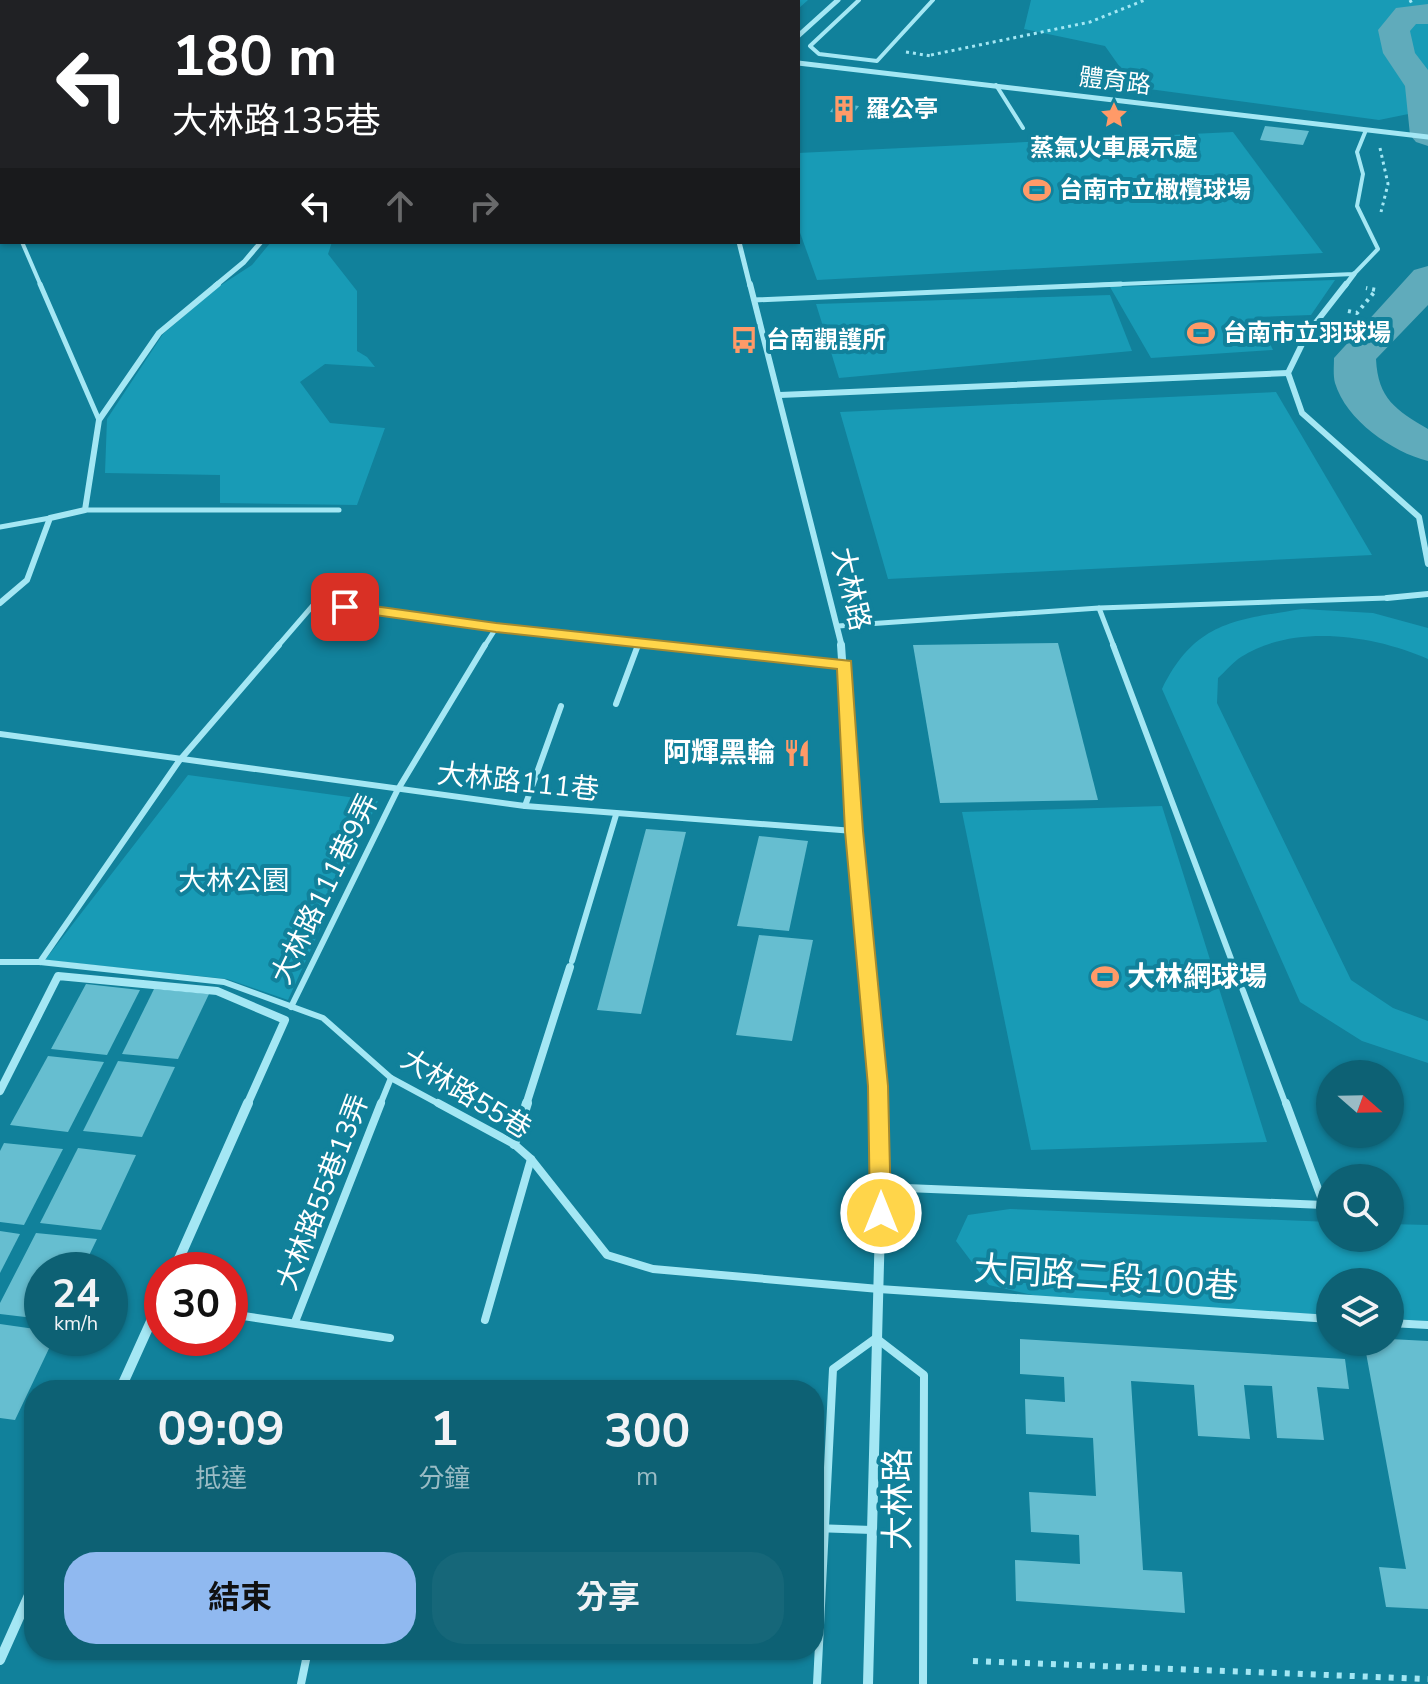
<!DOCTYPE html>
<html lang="zh-TW">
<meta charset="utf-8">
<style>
:root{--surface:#0d6174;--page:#166779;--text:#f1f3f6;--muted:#9abcc5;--accent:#90b9f0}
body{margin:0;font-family:"Nunito Sans","Noto Sans TC",sans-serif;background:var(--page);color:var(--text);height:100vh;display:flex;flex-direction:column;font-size:30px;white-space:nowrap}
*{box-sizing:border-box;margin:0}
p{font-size:26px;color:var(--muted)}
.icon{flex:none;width:44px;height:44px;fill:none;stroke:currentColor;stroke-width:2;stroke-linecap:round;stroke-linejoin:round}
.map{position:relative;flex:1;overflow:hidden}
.sheet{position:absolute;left:24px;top:1380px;width:800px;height:280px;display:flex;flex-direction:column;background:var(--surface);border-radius:32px;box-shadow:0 2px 6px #0004}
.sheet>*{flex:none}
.hud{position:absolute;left:0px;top:0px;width:800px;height:244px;box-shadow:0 2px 6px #0004;background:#202124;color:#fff;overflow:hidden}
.needle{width:52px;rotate:110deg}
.controls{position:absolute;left:1316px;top:1060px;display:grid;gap:16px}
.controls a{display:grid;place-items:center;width:88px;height:88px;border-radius:50%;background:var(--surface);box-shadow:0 2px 6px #0004;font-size:40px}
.speed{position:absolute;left:24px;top:1252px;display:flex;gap:16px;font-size:40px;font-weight:700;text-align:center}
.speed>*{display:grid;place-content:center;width:104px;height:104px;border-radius:50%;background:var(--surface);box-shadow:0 2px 6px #0004;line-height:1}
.speed small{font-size:20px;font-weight:400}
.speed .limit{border:12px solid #d22;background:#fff;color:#111}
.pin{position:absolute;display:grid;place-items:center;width:68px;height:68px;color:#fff;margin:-34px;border-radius:16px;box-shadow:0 4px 12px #0006}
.me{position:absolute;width:88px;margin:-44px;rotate:0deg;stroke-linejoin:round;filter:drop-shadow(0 0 6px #0008)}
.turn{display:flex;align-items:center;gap:28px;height:168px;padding:0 40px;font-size:36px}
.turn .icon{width:104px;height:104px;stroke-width:2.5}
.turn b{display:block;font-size:56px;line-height:68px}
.lanes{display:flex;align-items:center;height:76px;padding:0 40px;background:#0003;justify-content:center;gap:40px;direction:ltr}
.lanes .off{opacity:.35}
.eta{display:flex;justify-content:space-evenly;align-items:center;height:136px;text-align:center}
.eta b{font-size:48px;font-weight:700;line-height:56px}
.cta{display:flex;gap:16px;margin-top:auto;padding:16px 40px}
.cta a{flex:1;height:92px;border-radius:32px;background:var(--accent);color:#111;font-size:32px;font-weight:700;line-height:92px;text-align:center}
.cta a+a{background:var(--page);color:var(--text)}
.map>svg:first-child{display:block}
.green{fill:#189bb6}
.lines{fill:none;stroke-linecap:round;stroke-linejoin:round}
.river{fill:#60abbb;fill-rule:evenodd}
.building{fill:#66bed0}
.path-far2{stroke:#a4e7f4;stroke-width:3;stroke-dasharray:3 4;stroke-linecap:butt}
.path-far1{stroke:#a4e7f4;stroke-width:4;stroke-dasharray:3 5;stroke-linecap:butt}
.path{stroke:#a4e7f4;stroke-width:6;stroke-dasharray:5 8;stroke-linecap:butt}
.lane-far3{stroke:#a4e7f4;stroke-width:4}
.lane-far2{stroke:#a4e7f4;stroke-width:5}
.lane-far1{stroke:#a4e7f4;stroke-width:6}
.lane{stroke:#a4e7f4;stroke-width:8}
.street-far3{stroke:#a4e7f4;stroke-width:5}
.street-far2{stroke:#a4e7f4;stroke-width:6}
.street-far1{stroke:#a4e7f4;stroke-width:8}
.street{stroke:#a4e7f4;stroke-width:10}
.secondary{fill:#d4f6fd;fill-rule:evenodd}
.route{fill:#ffd54a;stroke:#a68a30;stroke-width:2}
.labels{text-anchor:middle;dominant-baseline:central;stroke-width:8;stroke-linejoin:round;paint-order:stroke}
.far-street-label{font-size:24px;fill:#fff;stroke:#11819b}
.far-poi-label{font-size:24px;font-weight:bold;fill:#fff;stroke:#11819b;text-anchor:start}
.street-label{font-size:28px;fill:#fff;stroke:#11819b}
.poi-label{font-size:28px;font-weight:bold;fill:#fff;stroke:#11819b;text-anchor:end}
.park-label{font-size:28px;fill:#fcffff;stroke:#11819b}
.near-street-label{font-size:34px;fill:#fff;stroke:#11819b}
</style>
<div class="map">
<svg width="1428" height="1684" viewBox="0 0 1428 1684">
<rect width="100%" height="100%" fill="#11819b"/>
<!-- green -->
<g class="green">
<polygon points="410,0 808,0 798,9 798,2 399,2"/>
<polygon points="1031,0 1428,0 1428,110 1379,120 1134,87 1105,46 1024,29"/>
<polygon points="1233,132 1323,253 817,280 798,227 798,153"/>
<polygon points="271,242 332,242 328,254 357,291 357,351 367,357 375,367 325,364 300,382 330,423 385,428 357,505 220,503 220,475 105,473 107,419 163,334 215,289 252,265"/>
<polygon points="1335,280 1311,315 1257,317 1273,350 1151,358 1110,287"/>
<polygon points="1110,295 1132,351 839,378 816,304"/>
<polygon points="1276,392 1372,555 888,579 840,412"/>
<path d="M1302 609 1373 613 1428 628V659C1374 635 1294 623 1241 657 1233 662 1226 671 1218 678L1217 703 1351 980 1393 1008 1428 1021V1063L1362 1041 1300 1002 1162 689C1195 622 1234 620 1302 609Z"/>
<polygon points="188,775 378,801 288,1000 227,979 45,960"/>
<polygon points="1162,806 1267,1142 1031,1150 962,812"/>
<polygon points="1010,1209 1330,1222 1330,1238 1390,1238 1390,1224 1428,1225 1428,1321 1390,1319 1390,1282 1330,1282 1330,1315 1050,1299 989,1285 956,1241 968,1215"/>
</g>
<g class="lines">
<!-- river -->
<g class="river">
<polygon points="1428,4 1428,24 1416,24 1410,31 1415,53 1428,70 1428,146 1416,142 1410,135 1405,86 1383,53 1378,30 1396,8"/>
<path d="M1428 266V305L1376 359C1378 399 1396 410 1428 429V461C1392 452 1346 420 1335 383 1333 375 1334 366 1334 358L1414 270Z"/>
</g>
</g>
<!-- building -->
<g class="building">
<polygon points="836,103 859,106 852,115 830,112"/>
<polygon points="1265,126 1309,131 1303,145 1260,140"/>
<polygon points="1058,643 1098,800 940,803 913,645"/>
<polygon points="646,829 686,832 641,1014 597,1010"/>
<polygon points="759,836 808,841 789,931 737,926"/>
<polygon points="759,935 813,940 792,1041 736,1035"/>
<polygon points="86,984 140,990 107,1055 51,1049"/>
<polygon points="154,989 209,994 178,1059 122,1054"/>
<polygon points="48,1056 104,1062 68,1132 10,1125"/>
<polygon points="118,1061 175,1067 142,1137 83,1131"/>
<polygon points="4,1143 63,1149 24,1225 0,1222 0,1151"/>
<polygon points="78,1148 136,1155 101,1230 40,1223"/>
<polygon points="0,1231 20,1234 0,1273"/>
<polygon points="36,1233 97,1239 82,1270 42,1270 42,1319 0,1314 0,1303"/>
<polygon points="0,1324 42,1330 42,1338 54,1338 15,1420 0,1418"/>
<polygon points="1020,1339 1345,1359 1349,1389 1317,1387 1324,1440 1277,1438 1272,1386 1244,1385 1250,1439 1198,1436 1194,1385 1131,1381 1143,1570 1182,1572 1185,1613 1016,1601 1015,1560 1080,1564 1079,1535 1031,1532 1029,1492 1096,1496 1093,1438 1026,1434 1025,1399 1065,1402 1064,1377 1020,1374"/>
<polygon points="1390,1339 1428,1341 1428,1609 1386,1607 1379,1567 1406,1569 1364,1342 1390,1342"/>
</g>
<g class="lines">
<!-- path-far2 -->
<g class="path-far2">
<polyline points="1410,0 1412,4"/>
<polyline points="906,52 931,56"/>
<polyline points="931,55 1090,22 1145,0"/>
<polyline points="1380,148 1388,184 1381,212"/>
</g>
<!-- path-far1 -->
<polyline class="path-far1" points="1348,311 1357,313 1376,290 1366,288"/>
<!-- path -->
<polyline class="path" points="973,1661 1428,1679"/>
<!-- lane-far3 -->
<g class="lane-far3">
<polyline points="859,0 810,46 819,54 877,61 933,0"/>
<polyline points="996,85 1023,128"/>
<polyline points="22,242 41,286"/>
<polyline points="1075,286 1354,274 1378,249 1357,206 1363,174 1357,152 1366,130"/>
</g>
<!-- lane-far2 -->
<g class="lane-far2">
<polyline points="40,284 99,420"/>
<polyline points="754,300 1121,284"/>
<polyline points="85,510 339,510"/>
<polyline points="0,527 50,518"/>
<polyline points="1099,608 1387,598"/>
<polyline points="838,626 1099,608 1114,647"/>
<polyline points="277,647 315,603 496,628 679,647"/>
<polyline points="484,647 496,628"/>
<polyline points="638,647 639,644"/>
</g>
<!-- lane-far1 -->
<g class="lane-far1">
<polyline points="660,645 845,665"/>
<polyline points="1113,645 1286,1105"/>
<polyline points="616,704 638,645"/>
<polyline points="0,734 525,806 854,831"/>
<polyline points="525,806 561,706"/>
<polyline points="572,961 616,815"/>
<polyline points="0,962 40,962 224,982 323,1018 391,1078 441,1105"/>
<polyline points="40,962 179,761 279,645"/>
<polyline points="291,1007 397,791 485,645"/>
<polyline points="380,1105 391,1078"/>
</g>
<!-- lane -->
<g class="lane">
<polyline points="438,1103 514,1144 531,1159 607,1255 653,1269 879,1289 1330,1319"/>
<polyline points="881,1187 1324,1205 1286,1103"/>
<polyline points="230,1314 390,1338"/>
<polyline points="485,1320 531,1159"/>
<polyline points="295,1322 381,1103"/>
<polyline points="1390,1323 1428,1325"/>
<polyline points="814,1528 872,1530"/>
<polyline points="301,1684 308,1650"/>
<polyline points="817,1684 833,1369 876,1338 924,1375 923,1684"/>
</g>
<!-- street-far3 -->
<g class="street-far3">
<polyline points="798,36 838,0"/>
<polyline points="798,63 1428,137"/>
<polyline points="739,242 750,286"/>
<polyline points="215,286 244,262 261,242"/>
<polyline points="1345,286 1354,274"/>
</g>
<!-- street-far2 -->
<g class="street-far2">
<polyline points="750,284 842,647"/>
<polyline points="1346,284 1307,334 1288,373 1302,413 1419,517 1428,564"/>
<polyline points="780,395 1288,373"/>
<polyline points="1387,598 1428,594"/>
<polyline points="0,603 27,580 50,518 85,510 99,420 159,333 218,284"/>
</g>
<!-- street-far1 -->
<g class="street-far1">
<polyline points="841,645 854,831 879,1105"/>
<polyline points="0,1091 58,976 217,991 285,1020 247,1105"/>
<polyline points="526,1105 570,967"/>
</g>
<!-- street -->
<g class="street">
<polyline points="514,1144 527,1103"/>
<polyline points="174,1270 248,1103"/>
<polyline points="120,1390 162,1297"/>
<polyline points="0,1660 34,1584"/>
<polyline points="868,1684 881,1187 879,1103"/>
</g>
<!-- secondary -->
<rect class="secondary" x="0" y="3" width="2" height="6"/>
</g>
<!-- route -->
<polygon class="route" points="345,602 496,623 851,661 863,831 888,1086 891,1213 888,1219 873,1219 870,1213 868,1086 845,831 837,669 496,632 339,610 339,603"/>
<!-- icons -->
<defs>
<g id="building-bare" transform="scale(2.16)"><path d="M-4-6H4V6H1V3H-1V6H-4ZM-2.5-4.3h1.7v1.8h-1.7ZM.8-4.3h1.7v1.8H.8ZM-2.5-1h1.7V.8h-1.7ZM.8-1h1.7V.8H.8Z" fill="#ff9a68" stroke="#11819b" stroke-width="2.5" paint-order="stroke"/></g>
<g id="sight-bare" transform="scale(2.16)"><path d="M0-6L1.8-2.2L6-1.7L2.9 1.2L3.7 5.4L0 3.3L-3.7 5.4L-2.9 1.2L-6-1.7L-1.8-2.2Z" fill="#ff9a68" stroke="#11819b" stroke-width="2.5" paint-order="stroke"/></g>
<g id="stadium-bare" transform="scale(2.16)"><path d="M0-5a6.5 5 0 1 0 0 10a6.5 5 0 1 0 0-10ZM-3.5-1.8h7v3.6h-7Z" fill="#ff9a68" stroke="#11819b" stroke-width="2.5" paint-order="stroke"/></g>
<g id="bus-bare" transform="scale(2.16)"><path d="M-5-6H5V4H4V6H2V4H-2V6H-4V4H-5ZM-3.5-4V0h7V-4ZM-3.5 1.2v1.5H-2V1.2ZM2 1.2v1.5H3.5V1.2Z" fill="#ff9a68" stroke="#11819b" stroke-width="2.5" paint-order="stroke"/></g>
<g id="restaurant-bare" transform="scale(2.16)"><path d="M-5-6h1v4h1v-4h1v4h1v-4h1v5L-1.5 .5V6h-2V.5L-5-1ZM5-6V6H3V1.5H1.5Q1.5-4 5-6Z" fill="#ff9a68" stroke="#11819b" stroke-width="2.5" paint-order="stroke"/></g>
</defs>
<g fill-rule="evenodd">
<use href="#building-bare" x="844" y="109"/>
<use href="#sight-bare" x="1114" y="115"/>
<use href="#stadium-bare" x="1037" y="190"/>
<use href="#stadium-bare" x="1201" y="333"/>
<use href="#bus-bare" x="744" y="340"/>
<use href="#restaurant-bare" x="797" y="753"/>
<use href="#stadium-bare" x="1105" y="977"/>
</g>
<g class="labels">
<!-- far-street labels -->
<g class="far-street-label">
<text transform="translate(1115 81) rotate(7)">體育路</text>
</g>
<!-- far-poi labels -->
<g class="far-poi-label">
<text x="866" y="109">羅公亭</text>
<text x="1114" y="148" text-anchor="middle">蒸氣火車展示處</text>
<text x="1059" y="190">台南市立橄欖球場</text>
<text x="1223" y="333">台南市立羽球場</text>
<text x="766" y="340">台南觀護所</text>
</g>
<!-- street labels -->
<g class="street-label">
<text transform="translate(851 589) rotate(77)">大林路</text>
<text transform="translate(518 782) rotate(6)">大林路111巷</text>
<text transform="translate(325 889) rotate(-64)">大林路111巷9弄</text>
<text transform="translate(466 1094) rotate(31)">大林路55巷</text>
<text transform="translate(323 1192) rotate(-69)">大林路55巷13弄</text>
</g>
<!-- poi labels -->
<g class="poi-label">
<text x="775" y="753">阿輝黑輪</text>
<text x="1127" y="977" text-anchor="start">大林網球場</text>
</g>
<!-- park labels -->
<g class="park-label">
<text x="234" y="881">大林公園</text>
</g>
<!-- near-street labels -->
<g class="near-street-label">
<text transform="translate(1106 1278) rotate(4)">大同路二段100巷</text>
<text transform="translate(898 1499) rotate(-90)">大林路</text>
</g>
</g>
</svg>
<div class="controls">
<a><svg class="needle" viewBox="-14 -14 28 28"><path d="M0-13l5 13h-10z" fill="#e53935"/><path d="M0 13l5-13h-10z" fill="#9abcc5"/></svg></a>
<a><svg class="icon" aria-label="search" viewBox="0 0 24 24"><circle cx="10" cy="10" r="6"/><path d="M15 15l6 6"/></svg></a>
<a><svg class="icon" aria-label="layers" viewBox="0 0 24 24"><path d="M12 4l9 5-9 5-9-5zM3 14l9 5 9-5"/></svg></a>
</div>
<div class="speed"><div>24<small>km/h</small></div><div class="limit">30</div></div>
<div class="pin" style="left:345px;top:607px;background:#d93025"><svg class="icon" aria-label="arrive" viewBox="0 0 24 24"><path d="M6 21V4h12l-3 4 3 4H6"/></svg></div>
<svg class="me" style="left:881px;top:1213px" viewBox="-20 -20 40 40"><circle r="17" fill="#ffd54a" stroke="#fff" stroke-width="3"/><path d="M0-11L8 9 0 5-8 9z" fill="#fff"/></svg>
<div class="hud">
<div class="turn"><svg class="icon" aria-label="left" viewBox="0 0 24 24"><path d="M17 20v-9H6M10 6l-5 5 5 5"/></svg><div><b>180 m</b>大林路135巷</div></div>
<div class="lanes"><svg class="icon" aria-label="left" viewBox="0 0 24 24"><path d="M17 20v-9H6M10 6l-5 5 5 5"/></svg><svg class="icon off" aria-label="ahead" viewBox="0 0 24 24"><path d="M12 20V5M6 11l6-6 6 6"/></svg><svg class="icon off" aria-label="right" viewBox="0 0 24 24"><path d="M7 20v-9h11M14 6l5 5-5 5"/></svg></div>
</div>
<section class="sheet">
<div class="eta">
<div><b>09:09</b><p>抵達</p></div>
<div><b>1</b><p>分鐘</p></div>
<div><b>300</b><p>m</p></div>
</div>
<div class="cta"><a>結束</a><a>分享</a></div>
</section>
</div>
